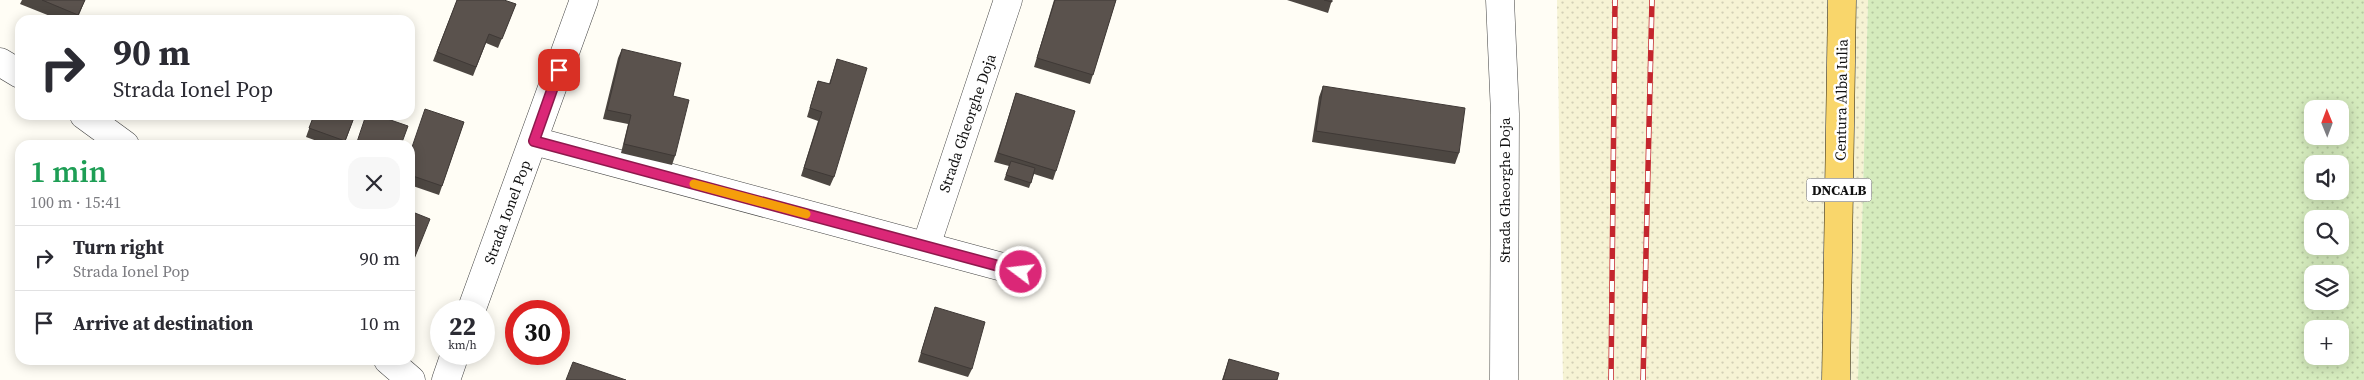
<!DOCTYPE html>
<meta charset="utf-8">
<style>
:root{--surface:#fff;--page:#f7f7f7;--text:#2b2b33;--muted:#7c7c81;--line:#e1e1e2}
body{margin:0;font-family:"Source Serif 4",serif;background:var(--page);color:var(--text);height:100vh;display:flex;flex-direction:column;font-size:19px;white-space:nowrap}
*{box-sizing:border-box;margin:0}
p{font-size:16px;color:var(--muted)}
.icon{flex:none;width:28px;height:28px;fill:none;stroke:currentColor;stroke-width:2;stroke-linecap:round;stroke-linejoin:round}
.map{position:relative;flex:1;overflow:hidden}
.sheet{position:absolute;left:15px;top:140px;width:400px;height:225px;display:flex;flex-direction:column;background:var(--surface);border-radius:15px;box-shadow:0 2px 12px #0003}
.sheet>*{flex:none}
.banner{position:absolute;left:15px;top:15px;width:400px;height:105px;border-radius:15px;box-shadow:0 2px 12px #0003;background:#fff;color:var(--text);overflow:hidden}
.needle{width:32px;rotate:359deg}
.controls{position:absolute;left:2304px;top:100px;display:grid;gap:10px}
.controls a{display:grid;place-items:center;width:45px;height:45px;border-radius:10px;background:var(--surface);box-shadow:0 2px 12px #0003;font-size:25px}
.speed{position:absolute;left:430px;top:300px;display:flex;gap:10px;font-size:25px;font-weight:700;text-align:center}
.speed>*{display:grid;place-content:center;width:65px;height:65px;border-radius:50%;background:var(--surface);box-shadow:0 2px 12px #0003;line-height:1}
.speed small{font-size:12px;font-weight:400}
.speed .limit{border:8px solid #d22;background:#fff;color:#111}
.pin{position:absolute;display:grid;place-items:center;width:42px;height:42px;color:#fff;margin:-21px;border-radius:10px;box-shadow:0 2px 8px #0006}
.me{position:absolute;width:55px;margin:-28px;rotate:285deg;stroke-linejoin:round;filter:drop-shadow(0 0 4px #0008)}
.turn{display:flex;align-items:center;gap:18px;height:105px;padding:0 15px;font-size:22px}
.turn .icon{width:65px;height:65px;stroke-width:2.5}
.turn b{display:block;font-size:35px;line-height:42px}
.round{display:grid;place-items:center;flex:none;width:52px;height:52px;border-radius:15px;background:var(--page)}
.headline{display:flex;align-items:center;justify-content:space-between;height:85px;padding:0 15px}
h1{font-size:30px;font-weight:600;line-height:38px;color:#1e9e55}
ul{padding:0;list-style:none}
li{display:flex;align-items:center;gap:15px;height:65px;padding:0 15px;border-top:1px solid var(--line)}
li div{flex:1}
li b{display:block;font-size:19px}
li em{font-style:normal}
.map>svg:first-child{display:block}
.farmland{fill:url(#farmland-dots)}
.green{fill:url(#green-dots);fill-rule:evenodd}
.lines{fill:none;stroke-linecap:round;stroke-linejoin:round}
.minor-casing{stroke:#444;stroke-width:29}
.primary-casing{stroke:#222;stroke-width:29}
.minor{stroke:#fff;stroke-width:28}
.primary{stroke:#f9d66b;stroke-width:28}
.rail-casing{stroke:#c4262e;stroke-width:5.5}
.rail{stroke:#fff;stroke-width:4;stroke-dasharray:11;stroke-linecap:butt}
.wall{fill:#4d4742}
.building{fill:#5a524d;stroke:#3f3936}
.route-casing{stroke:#8e194d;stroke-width:12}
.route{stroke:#db2777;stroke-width:9}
.slow{stroke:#f59e0b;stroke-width:9}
.labels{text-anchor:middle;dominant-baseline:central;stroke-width:5;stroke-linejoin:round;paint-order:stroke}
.shield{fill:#fff;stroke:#585858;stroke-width:1}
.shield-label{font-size:14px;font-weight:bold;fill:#111}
.street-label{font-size:15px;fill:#111;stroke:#fff}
</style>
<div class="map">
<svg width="2364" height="380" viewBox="0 0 2364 380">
<defs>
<pattern id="farmland-dots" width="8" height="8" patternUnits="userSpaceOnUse" patternTransform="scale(1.25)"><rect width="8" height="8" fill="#f6f3d4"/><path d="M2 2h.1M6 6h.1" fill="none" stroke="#d2cfb5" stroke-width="1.8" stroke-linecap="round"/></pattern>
<pattern id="green-dots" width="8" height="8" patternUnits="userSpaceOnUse" patternTransform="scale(1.25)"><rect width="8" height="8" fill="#d5ebbd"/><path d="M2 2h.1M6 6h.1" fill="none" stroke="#b6c8a1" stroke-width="1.8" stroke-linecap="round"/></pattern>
</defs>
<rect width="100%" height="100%" fill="#fffdf5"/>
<!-- farmland -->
<polygon class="farmland" points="1557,0 1868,0 1858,380 1563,380"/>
<!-- green -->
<path class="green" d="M1868 0H2364V380H1858ZM2312 109H2340V136H2312ZM2312 164H2340V191H2312ZM2312 219H2340V246H2312ZM2312 274H2340V301H2312ZM2312 329H2340V356H2312Z"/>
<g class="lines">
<!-- minor casing -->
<g class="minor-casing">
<g id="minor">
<polyline points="1500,0 1505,114 1504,380"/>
<polyline points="0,62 20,74"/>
<polyline points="84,115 125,145"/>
<polyline points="534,141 1021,272"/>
<polyline points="926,246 1008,0"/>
<polyline points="471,311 584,0"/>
<polyline points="388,360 411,380"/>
<polyline points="446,380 455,354"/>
</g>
</g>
<!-- primary casing -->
<g class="primary-casing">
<polyline id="primary" points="1836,380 1842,0"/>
</g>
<!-- minor -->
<use href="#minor" class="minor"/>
<!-- primary -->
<use href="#primary" class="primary"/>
<!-- rail casing -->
<g class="rail-casing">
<g id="rail">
<polyline points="1611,380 1615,0"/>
<polyline points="1643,380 1652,0"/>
</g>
</g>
<!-- rail -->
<use href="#rail" class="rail"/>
</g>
<!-- wall -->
<g class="wall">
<polygon points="22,0 85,0 77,20 60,20 20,4"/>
<polygon points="457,0 516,4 498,48 486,43 473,76 433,61"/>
<polygon points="1054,0 1116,0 1090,84 1034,67"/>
<polygon points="1287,0 1332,0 1328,13"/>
<polygon points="622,49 673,96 675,156 672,165 621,153 628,124 603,119 618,58"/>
<polygon points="837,59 834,177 830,186 801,176 818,121 807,117 815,90 818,81 829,84"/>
<polygon points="1323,86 1459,153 1455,164 1312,142 1319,97"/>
<polygon points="1016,93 1056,171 1053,180 1034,174 1029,188 1004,180 1009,166 994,162"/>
<polygon points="314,115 355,115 344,145 328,145 306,137"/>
<polygon points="464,122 439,195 410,185 410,153"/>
<polygon points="935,307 972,369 968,377 918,362"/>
<polygon points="1229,359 1277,380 1222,380"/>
</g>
<!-- building -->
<g class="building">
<polygon points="42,0 85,0 78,15"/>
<polygon points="457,0 504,0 516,4 502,39 489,34 476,67 437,52"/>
<polygon points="1055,0 1116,0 1093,75 1037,58"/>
<polygon points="1324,0 1332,0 1332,2"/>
<polygon points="622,49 681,63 673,96 689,100 675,156 624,144 631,115 607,110"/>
<polygon points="837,59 867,68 834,177 804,168 822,112 810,108 818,81 830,84"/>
<polygon points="1323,86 1465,108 1459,153 1316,131"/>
<polygon points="1016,93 1075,111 1056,171 998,153"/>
<polygon points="425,109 464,122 442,186 410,175 410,153"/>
<polygon points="314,115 355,115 345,141 309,128"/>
<polygon points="366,115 376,115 408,126 401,145 356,145"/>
<polygon points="1011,161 1035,168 1031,183 1006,175"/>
<polygon points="410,211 430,219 410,269"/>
<polygon points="935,307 985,322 972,369 921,353"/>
<polygon points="1229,359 1279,373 1277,380 1223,380"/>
<polygon points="573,362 626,380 566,380"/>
</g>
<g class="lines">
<!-- route casing -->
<g class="route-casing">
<polyline id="route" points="559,70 534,141 1021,272"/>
</g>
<!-- route -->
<use href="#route" class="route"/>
<!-- slow -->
<polyline class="slow" points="694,184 806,214"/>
</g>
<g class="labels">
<!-- shield labels -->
<rect class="shield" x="1806.5" y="178.5" width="65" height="23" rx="4"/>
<g class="shield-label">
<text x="1839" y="190">DNCALB</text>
</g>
<!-- street labels -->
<g class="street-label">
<text transform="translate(1841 100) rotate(-89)">Centura Alba Iulia</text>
<text transform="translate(967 123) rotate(-71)">Strada Gheorghe Doja</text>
<text transform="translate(1504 190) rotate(-90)">Strada Gheorghe Doja</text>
<text transform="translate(507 212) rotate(-70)">Strada Ionel Pop</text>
</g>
</g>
</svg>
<div class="controls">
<a><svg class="needle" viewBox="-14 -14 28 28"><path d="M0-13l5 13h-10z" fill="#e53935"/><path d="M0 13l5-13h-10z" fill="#7c7c81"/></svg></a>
<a><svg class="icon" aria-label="sound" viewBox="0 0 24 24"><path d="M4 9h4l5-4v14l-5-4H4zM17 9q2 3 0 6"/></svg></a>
<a><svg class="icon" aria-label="search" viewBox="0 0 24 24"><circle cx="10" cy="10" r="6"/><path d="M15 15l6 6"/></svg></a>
<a><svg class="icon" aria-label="layers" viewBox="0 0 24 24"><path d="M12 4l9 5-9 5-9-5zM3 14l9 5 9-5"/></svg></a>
<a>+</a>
</div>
<div class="speed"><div>22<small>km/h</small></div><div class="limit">30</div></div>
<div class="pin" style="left:559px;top:70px;background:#d93025"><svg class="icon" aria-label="arrive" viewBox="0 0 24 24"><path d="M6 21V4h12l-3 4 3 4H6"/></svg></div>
<svg class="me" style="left:1021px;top:272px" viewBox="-20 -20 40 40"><circle r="17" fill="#db2777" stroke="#fff" stroke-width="3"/><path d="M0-11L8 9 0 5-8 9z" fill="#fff"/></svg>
<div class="banner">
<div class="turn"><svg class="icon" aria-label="right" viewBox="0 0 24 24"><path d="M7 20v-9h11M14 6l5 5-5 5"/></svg><div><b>90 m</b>Strada Ionel Pop</div></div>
</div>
<section class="sheet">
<div class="headline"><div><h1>1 min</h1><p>100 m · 15:41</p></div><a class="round"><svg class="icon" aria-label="close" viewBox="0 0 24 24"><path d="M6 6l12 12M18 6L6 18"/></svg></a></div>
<ul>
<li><svg class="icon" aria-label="right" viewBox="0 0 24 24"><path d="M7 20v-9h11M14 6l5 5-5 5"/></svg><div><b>Turn right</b><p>Strada Ionel Pop</p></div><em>90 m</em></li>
<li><svg class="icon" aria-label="arrive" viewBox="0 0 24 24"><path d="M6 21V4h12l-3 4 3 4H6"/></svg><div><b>Arrive at destination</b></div><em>10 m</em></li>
</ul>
</section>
</div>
